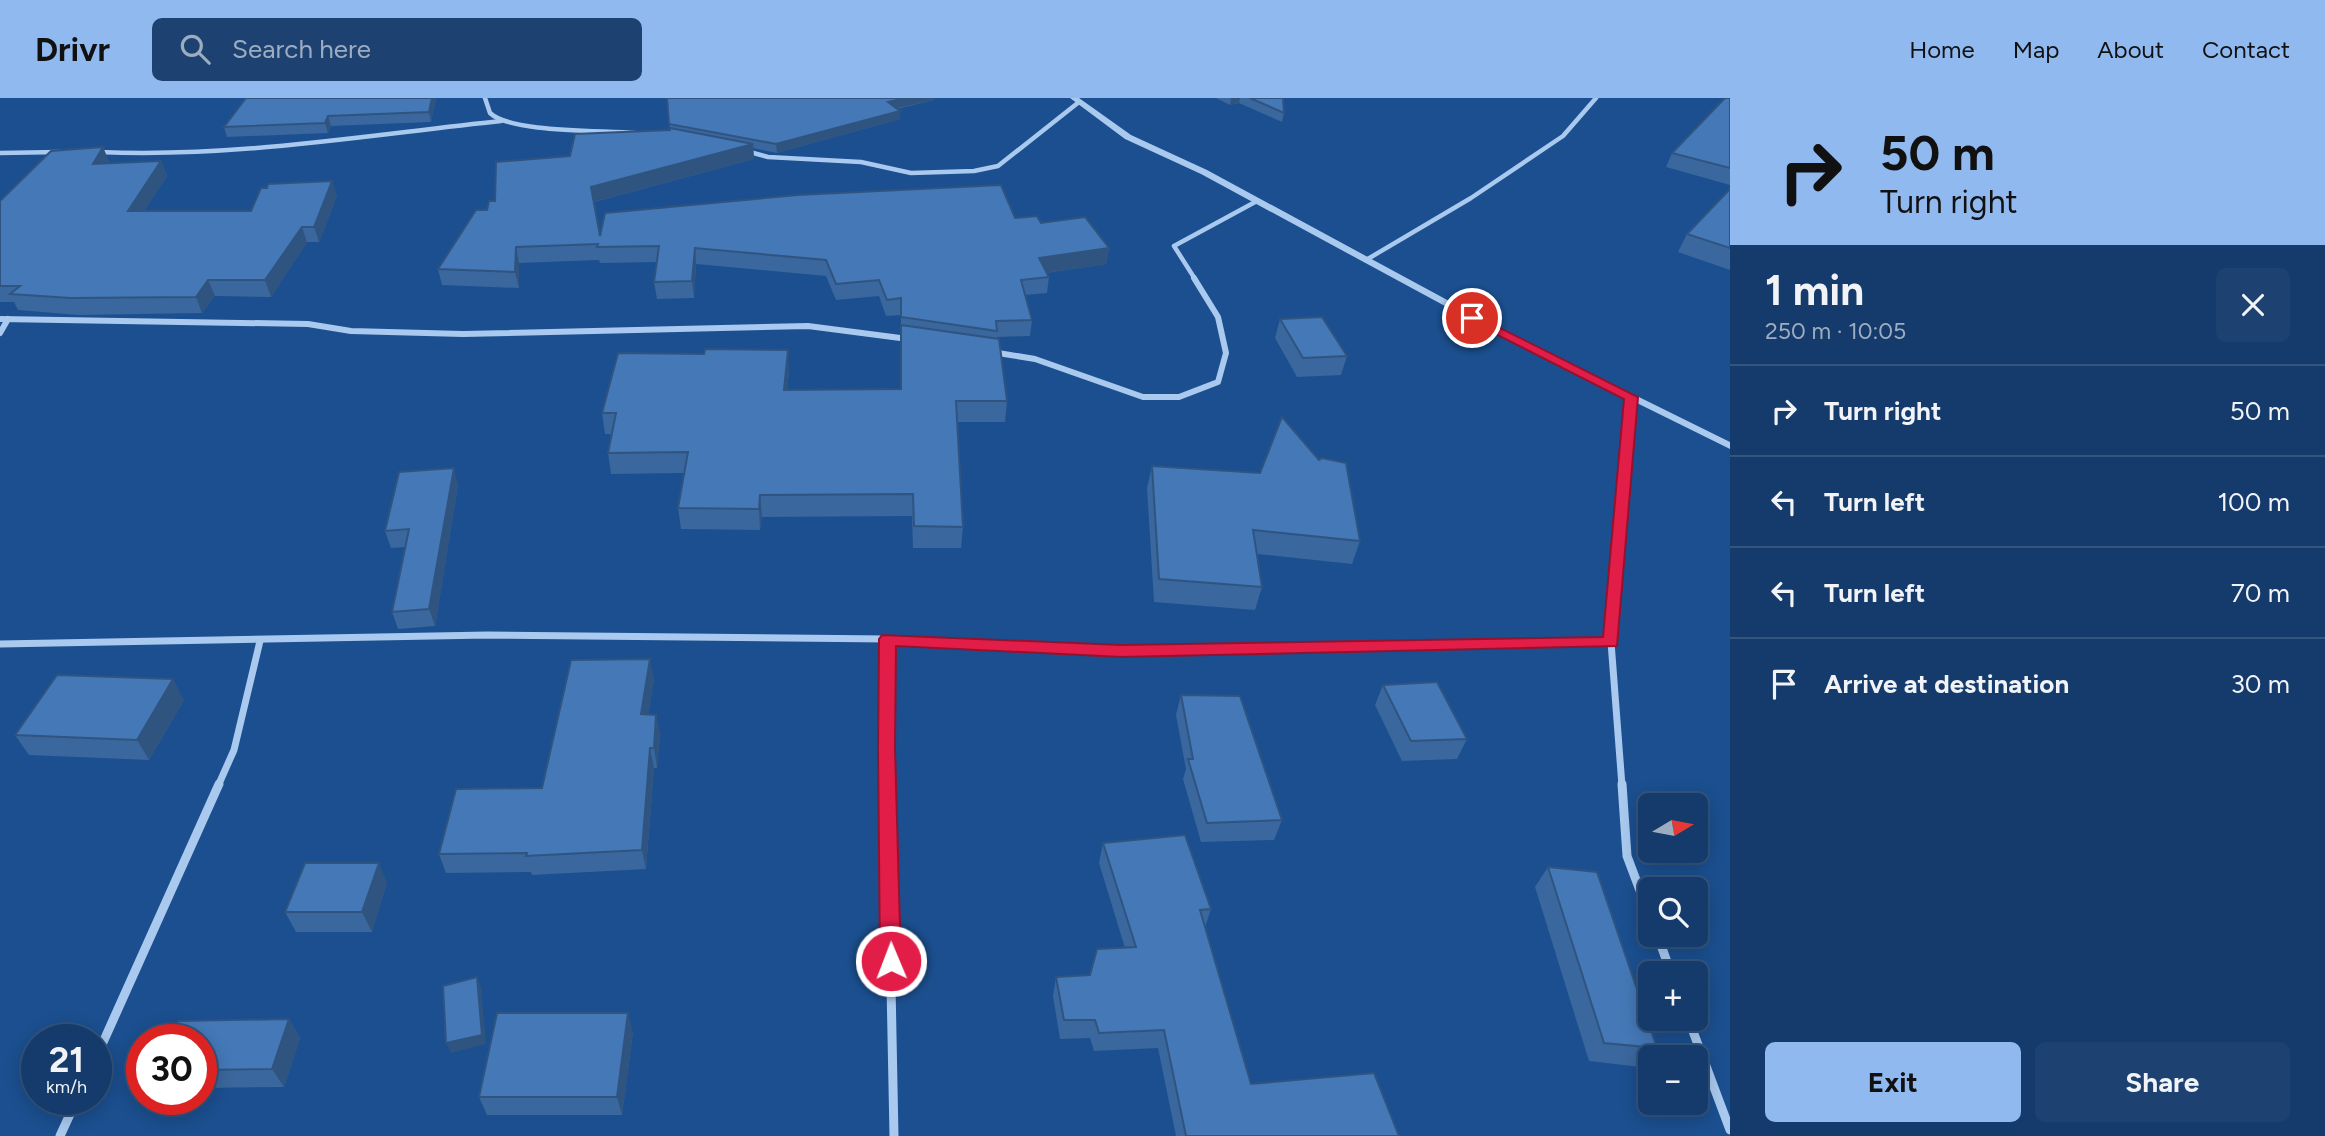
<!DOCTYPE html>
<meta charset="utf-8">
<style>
:root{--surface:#143b6b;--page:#1d4271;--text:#f1f3f6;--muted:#9dadc1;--line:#33557e;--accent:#90b9f0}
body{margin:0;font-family:Figtree,sans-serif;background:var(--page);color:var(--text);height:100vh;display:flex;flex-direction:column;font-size:26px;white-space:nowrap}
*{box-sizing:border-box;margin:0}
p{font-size:23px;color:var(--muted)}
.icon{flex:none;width:38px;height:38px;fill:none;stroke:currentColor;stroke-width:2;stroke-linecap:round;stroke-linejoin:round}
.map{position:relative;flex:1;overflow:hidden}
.drawer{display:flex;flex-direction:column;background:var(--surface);width:595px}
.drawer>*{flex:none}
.top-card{background:#90b9f0;color:#111;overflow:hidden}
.needle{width:46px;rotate:80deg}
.controls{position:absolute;left:1638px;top:695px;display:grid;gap:14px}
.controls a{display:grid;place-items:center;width:70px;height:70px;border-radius:10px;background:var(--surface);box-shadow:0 4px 18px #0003,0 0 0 2px var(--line);font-size:35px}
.speed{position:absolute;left:21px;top:926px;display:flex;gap:14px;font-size:35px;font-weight:700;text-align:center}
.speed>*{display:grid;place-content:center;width:91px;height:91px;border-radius:50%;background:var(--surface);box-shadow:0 4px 18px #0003,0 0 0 2px var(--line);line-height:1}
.speed small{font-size:18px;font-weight:400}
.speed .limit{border:10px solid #d22;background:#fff;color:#111}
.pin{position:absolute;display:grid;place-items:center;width:60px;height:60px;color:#fff;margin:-30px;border:4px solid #fff;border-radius:50%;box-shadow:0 2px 7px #0007}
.me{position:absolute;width:77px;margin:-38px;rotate:359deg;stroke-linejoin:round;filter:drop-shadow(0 0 5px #0008)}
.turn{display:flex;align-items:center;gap:24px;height:147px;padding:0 35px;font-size:32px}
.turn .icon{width:91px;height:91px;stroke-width:2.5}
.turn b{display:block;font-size:49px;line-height:60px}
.round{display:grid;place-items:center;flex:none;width:74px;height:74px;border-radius:10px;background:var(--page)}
.overview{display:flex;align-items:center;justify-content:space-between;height:119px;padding:0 35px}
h1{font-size:42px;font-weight:700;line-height:52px}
.cta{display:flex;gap:14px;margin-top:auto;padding:14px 35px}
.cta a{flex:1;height:80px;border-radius:10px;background:var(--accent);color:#111;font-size:28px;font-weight:700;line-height:80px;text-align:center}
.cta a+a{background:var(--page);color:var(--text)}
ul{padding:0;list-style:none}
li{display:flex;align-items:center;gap:21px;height:91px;padding:0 35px;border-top:2px solid var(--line)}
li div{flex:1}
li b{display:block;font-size:26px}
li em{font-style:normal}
header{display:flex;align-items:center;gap:42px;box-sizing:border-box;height:98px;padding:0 35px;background:var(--accent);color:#111}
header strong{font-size:33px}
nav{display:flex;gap:38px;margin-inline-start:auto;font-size:24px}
.search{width:490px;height:63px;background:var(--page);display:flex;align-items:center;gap:18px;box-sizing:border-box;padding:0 24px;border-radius:10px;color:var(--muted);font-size:26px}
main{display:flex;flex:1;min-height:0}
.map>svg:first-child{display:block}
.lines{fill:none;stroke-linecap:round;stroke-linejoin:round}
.minor-far3{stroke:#a9c9ee;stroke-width:4.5}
.minor-far2{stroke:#a9c9ee;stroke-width:6}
.minor-far1{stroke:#a9c9ee;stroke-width:7}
.minor{stroke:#a9c9ee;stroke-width:9}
.tertiary{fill:#a9c9ee;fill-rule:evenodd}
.wall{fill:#3a679d}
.shaded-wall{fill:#305480}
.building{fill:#4478b7;stroke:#305480;stroke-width:2}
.route{fill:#e11d48;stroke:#92132f;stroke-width:2}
</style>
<header>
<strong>Drivr</strong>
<div class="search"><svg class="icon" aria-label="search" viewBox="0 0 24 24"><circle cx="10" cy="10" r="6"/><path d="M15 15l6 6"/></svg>Search here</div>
<nav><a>Home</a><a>Map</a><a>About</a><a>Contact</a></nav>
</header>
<main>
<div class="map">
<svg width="1730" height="1038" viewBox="0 0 1730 1038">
<rect width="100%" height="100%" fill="#1b4f8f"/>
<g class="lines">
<!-- minor-far3 -->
<g class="minor-far3">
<path d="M485 0 490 15C511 35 603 32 635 35"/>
<polyline points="746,53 768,59 861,64 911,75 974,73 998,68 1079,4"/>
<path d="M99 54C234 60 367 37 501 23"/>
<polyline points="0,55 59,54"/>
<polyline points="1366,162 1471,100 1563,38 1596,0"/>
<polyline points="1195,181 1174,148 1257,103"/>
</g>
<!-- minor-far2 -->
<g class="minor-far2">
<polyline points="0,221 308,226 351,233 463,236 808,228 908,241"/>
<polyline points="0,235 8,221"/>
<polyline points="992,254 1035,261 1143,299 1179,299 1218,284 1226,255 1218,219 1194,180"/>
<polyline points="1622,407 1631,299"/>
</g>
<!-- minor-far1 -->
<g class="minor-far1">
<polyline points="0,546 488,537 888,541 1121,553 1611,544"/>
<polyline points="218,688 234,652 260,543"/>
<polyline points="887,688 888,541"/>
<polyline points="1622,688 1611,544 1622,405"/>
</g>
<!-- minor -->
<g class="minor">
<polyline points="887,686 894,1038"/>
<polyline points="1622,686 1627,758 1650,819"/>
<polyline points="1657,836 1671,875"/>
<polyline points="1688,920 1730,1032"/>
<polyline points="96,960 219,686"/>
<polyline points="60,1038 77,1001"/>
</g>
<!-- tertiary -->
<polygon class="tertiary" points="1070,0 1079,0 1131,37 1207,72 1499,230 1730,344 1730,351 1493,234 1201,76 1125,41"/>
</g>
<!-- wall -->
<g class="wall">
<polygon points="246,0 436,0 431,24 331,28 328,35 227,39 224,29"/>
<polygon points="667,0 934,0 934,2 897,11 900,21 777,55 753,50 754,61 594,104 600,138 1015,120 1041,125 1109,150 1106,166 1046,175 1049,179 1047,195 1025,197 1032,222 1030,238 997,239 1007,303 1005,324 957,324 963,429 961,450 913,450 912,418 762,419 760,432 681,431 678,410 684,375 611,376 608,355 611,336 605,336 602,315 789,273 787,292 901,291 901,217 886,218 879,198 836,202 826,178 696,166 694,200 657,201 654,184 657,164 600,165 599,162 519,165 519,190 442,187 438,171 495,103 570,58 670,32"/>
<polygon points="1216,0 1283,0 1284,15 1282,24 1239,5 1230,7"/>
<polygon points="1730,0 1730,87 1666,69 1672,55"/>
<polygon points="103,49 109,64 109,65 161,63 167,78 144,113 251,113 337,98 319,144 307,144 271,199 215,198 202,215 78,217 18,212 14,204 0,204 0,103"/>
<polygon points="1730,91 1730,172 1678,154 1687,136"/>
<polygon points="1280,221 1347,258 1341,277 1297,279 1275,240"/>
<polygon points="1152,368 1360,443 1352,466 1257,456 1262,489 1255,512 1154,504 1147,390"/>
<polygon points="458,387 435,528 398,531 392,514 405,449 391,450 385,433"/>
<polygon points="654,581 648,617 656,617 660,637 657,670 654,670 646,771 532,777 531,774 446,775 439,756 542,690"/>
<polygon points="1383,587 1467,641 1457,661 1402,663 1375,607"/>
<polygon points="1181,597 1282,722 1274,742 1201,744 1183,681 1186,671 1176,617"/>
<polygon points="184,602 149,662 29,657 15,637"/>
<polygon points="1103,745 1211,811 1205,829 1251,986 1399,1038 1176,1038 1158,950 1094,953 1090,940 1060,941 1053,898 1056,879 1090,877 1125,850 1099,765"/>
<polygon points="1548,769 1657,950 1641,969 1589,963 1535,789"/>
<polygon points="387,784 372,834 296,834 285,814"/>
<polygon points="289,921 300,940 284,989 201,990 201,942"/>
<polygon points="633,934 622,1017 487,1017 479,999"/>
</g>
<!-- shaded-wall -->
<g class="shaded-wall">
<polygon points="432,0 436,0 431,24 429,14"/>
<polygon points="906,0 934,0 934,2 888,12 888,4"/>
<polygon points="1231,0 1240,0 1239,5 1230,7"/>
<polygon points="900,13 900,21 777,55 776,46"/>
<polygon points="328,18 331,28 328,35 325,25"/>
<polygon points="753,46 754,61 593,104 591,89"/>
<polygon points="103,49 109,64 99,80 93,66"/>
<polygon points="161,63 167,78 134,129 128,113"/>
<polygon points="332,83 337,98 319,144 314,129"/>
<polygon points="302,129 307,144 271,199 265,182"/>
<polygon points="516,149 519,165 519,190 515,174"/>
<polygon points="695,150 696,166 694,200 692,183"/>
<polygon points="1109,150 1106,166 1037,176 1039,160"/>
<polygon points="208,182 215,198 202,215 196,199"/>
<polygon points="788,252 789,273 786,313 784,292"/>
<polygon points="454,370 458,387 435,528 429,511"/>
<polygon points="760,397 762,419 760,432 759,411"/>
<polygon points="650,561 654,581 645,636 641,616"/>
<polygon points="173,581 184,602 149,662 137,642"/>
<polygon points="656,617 660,637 657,670 654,650"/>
<polygon points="650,650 654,670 646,771 642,752"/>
<polygon points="379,765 387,784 372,834 362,814"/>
<polygon points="477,879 481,889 486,946 451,955 446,945"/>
<polygon points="628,915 633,934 622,1017 617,999"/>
<polygon points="289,921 300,940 284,989 272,971"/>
</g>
<!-- building -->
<g class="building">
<polygon points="246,0 432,0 429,14 328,18 325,25 224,29"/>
<polygon points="667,0 906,0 888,4 900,13 776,46 669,26"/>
<polygon points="1250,0 1283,0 1284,15"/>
<polygon points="1725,0 1730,0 1730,70 1672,55"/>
<polygon points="670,30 753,46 591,89 600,138 605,115 798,97 1001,87 1015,120 1037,118 1041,125 1085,119 1109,150 1039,160 1049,179 1021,182 1032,222 996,223 997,233 901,219 901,200 887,202 879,182 836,186 826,162 695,150 692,183 654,184 659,148 597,149 598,146 516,149 515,174 438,171 476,112 487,112 489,103 495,103 496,64 570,58 575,36 670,32"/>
<polygon points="103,49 93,66 161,63 128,113 251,113 261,90 267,90 268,86 332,83 314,129 302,129 265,182 208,182 196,199 70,200 10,196 20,188 0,188 0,103 51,53"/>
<polygon points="1730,91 1730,150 1687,136"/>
<polygon points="1322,219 1347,258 1303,260 1280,221"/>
<polygon points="901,227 999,241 1007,303 956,303 963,429 914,428 913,396 760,397 759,411 678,410 688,354 608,355 616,315 602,315 618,255 704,256 705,251 788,252 784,292 901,291"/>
<polygon points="1282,319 1319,362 1322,360 1346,365 1360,443 1253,432 1262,489 1159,481 1152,368 1260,375"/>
<polygon points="454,370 429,511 392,514 409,431 385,433 399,374"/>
<polygon points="650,561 641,616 656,617 654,650 650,650 642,752 526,758 527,755 439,756 456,691 542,690 571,562"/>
<polygon points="57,577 173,581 137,642 15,637"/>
<polygon points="1437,584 1467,641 1411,643 1383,587"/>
<polygon points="1181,597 1240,598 1282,722 1207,725 1188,661 1193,661"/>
<polygon points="1185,737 1211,811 1200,812 1251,986 1374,975 1399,1038 1186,1038 1164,932 1099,935 1095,922 1064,922 1056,879 1090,877 1097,851 1136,849 1103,745"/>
<polygon points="305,765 379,765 362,814 285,814"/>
<polygon points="1548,769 1597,774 1657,950 1604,945"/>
<polygon points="477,879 482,937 446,945 443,888"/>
<polygon points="497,915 628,915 617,999 479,999"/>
<polygon points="289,921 272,971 201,972 201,942 171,942 178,923"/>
</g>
<!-- route -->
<polygon class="route" points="1472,216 1638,299 1617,548 1121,559 896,548 895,651 901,863 898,869 891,872 883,869 880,863 878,651 879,541 882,537 1121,547 1603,539 1624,301 1468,222 1466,220"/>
</svg>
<div class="controls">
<a><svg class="needle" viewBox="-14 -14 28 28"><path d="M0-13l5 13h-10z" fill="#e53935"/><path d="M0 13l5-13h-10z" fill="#9dadc1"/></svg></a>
<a><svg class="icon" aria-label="search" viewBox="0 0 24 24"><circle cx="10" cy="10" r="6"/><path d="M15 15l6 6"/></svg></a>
<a>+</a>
<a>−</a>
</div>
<div class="speed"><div>21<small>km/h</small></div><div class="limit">30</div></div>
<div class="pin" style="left:1472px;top:220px;background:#d93025"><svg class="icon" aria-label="arrive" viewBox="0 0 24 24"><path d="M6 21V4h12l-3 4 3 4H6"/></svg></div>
<svg class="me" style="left:891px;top:863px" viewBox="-20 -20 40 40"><circle r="17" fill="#e11d48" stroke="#fff" stroke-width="3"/><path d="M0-11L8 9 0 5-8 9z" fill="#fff"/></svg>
</div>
<section class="drawer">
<div class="top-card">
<div class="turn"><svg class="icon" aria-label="right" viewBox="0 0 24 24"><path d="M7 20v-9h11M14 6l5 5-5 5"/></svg><div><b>50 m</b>Turn right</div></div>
</div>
<div class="overview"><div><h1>1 min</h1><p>250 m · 10:05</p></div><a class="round"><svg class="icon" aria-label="close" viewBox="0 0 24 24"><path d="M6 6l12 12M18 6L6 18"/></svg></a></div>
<ul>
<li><svg class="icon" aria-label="right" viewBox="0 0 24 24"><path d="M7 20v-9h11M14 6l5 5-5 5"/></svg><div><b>Turn right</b></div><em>50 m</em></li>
<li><svg class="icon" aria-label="left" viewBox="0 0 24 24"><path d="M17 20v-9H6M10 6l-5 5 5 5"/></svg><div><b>Turn left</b></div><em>100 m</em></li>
<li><svg class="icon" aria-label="left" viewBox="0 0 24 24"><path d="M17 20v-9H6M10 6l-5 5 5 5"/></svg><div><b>Turn left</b></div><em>70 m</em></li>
<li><svg class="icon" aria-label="arrive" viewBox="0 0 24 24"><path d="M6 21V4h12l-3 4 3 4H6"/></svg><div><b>Arrive at destination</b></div><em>30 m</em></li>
</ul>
<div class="cta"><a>Exit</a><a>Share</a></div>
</section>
</main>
